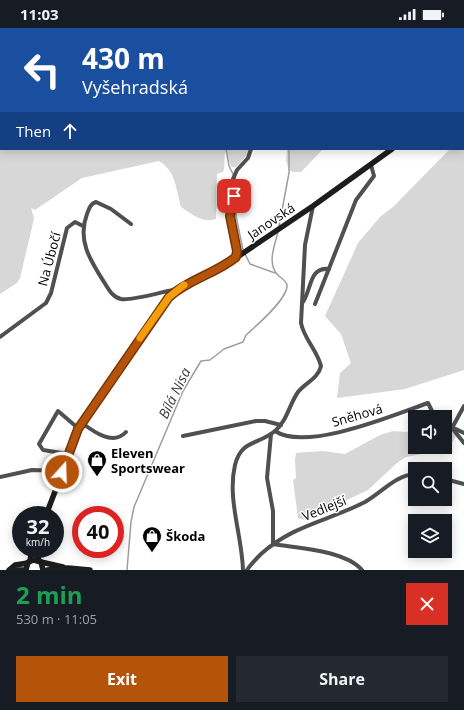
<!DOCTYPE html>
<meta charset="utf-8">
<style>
:root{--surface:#171b24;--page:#242831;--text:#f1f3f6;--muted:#9ea1a6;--accent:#b45309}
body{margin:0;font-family:"Open Sans",sans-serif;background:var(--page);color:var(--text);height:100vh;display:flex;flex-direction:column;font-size:15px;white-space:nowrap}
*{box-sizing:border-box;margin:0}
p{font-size:13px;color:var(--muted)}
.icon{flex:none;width:22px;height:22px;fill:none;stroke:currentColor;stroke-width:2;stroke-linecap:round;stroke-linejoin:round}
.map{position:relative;height:542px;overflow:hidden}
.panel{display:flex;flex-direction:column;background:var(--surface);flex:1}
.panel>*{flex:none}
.hud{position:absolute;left:0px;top:0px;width:464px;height:122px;box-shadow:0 2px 10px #0003;background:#1a4fa0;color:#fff;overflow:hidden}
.controls{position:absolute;left:408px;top:382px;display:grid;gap:8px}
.controls a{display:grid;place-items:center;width:44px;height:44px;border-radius:0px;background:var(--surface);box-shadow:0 2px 10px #0003;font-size:20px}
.speed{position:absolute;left:12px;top:478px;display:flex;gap:8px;font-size:20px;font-weight:700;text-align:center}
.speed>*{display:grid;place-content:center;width:52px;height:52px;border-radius:50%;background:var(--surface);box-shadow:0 2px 10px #0003;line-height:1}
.speed small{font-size:10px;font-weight:400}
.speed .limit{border:6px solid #d22;background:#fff;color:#111}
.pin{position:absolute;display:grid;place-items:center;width:34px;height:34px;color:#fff;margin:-17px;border-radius:8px;box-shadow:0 2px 6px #0006}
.me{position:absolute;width:44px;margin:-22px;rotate:20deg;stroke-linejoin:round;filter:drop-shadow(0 0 3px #0008)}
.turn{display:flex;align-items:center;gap:14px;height:84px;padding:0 16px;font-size:18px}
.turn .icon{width:52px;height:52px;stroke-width:2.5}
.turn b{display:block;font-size:28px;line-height:34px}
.then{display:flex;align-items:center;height:38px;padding:0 16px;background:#0003;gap:8px;font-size:15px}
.round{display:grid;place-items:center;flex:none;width:42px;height:42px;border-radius:0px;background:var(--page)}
.head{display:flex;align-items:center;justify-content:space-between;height:68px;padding:0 16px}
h1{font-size:24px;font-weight:700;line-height:30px;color:#1e9e55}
.primary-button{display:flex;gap:8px;margin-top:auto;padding:8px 16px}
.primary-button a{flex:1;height:46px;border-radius:0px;background:var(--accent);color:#fff;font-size:16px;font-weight:700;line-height:46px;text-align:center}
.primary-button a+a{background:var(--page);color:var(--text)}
.status{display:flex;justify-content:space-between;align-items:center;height:28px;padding:0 20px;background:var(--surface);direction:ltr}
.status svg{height:11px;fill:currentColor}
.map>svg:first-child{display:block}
.green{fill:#d7d7d7}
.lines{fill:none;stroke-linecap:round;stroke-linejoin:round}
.stream{stroke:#9e9e9e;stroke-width:1.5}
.street{stroke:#505050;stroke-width:4}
.secondary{stroke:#1d1d1d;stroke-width:5.5}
.route-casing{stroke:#753606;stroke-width:10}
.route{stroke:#b45309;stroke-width:7}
.slow{stroke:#f59e0b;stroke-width:7}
.labels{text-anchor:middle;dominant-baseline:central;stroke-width:3;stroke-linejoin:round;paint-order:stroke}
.street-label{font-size:13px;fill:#000;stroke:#fff}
.poi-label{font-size:13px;font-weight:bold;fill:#000;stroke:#fff;text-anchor:start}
.water-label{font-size:14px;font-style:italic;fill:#3f3f3f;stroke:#fff}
</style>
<div class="status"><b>11:03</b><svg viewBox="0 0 49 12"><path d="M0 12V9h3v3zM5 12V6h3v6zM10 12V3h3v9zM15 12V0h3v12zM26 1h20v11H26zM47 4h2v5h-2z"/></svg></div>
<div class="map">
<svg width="464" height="542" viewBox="0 0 464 542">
<rect width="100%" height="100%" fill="#fff"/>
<!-- green -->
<g class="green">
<path d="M0 0H401L1 1V121H249L247 127 236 139H231L226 122C223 129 226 136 223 144L217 146 216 191C203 196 192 186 181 179 176 161 176 143 159 133L82 150 35 182 31 180 34 190 33 195 20 250 17 255 0 266Z"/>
<polygon points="464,106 464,342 405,361 337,370 340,345 351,335 341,306 325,288 358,215 380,189 394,178 450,121 463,121"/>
<polygon points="287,121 322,121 322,122 301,144 293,144 289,142 286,133"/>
<polygon points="415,401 415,419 445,419 445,405 454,404 456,408 448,421 406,429 397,435 368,462 305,492 298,490 293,452 296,450 295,432 296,425 323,423 345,426 380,407 393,403 406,404"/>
</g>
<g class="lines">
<!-- stream -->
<g class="stream">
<polyline points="169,0 172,1"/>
<polyline points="202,1 203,0"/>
<polyline points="463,14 464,12"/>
<polyline points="226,121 229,138 237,154 236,188 243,222"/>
<polyline points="279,198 289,145 289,121"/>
<polyline points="245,226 250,236 275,245"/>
<path d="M127 542 131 494 134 479 183 363 201 333 210 332 224 321 243 314 246 307C256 298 288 271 287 257 286 252 280 250 277 246 267 235 275 216 278 204"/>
</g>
<!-- street -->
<g class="street">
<polyline points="225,1 226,0"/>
<path d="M131 196 111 181 96 174C90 176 89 181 87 186 77 212 90 232 104 254 108 260 112 269 121 271 133 273 164 263 178 261"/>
<polyline points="236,229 237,223 230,188 234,168 233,151 237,142 248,130 251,121"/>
<path d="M303 274C312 260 309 239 329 241"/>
<polyline points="315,276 356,172 374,148 371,137"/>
<polyline points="0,309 46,275 51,265 67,200 75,194 83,198"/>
<polyline points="464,378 452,400 464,415"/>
<path d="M82 395C94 404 113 418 126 404"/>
<polyline points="445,396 464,405"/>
<path d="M275 403C306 424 394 387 428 375L435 389"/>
<path d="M271 406 267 450 273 483V516C297 520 345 522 362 542"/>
<polyline points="183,408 256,393 265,393 281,397"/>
<polyline points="68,426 43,422 39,416 58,383 79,401"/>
<polyline points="0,449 32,442 62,443"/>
<polyline points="445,451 464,456"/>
<path d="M243 542C242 507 227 471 235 437 241 412 258 417 275 403 287 393 289 377 298 364 306 354 318 351 321 338 317 322 304 311 301 295L305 217 313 178"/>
<path d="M247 542C251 536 256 531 261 526 293 497 328 493 365 474 381 465 396 447 415 446"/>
</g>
<!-- secondary -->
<g class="secondary">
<polyline points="463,39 464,38"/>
<polyline points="46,487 79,401 169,269 186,255 227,236 313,178 392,121"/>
<polyline points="36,521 39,533"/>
<polyline points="30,533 32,521"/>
<polyline points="41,534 63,539"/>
<polyline points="9,542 15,537 28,535"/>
<polyline points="13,542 25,542"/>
<polyline points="26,542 28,534 34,532 41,534 43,542"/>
<polyline points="47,542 68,540 90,542"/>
</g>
</g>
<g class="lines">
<!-- route casing -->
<g class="route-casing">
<path id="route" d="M62 444 78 401 169 269C189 251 215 246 236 229L237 223 230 188 234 168"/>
</g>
<!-- route -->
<use href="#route" class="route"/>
<!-- slow -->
<polyline class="slow" points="140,310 169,269 184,257"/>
</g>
<!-- icons -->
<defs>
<g id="shop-pin" transform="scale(1)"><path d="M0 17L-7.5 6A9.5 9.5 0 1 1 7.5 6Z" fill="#000" stroke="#fff"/><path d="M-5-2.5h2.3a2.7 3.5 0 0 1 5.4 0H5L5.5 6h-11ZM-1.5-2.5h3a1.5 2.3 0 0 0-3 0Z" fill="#fff"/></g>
</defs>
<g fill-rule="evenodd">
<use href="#shop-pin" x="97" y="432"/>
<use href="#shop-pin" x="152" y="508"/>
</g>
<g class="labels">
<!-- street labels -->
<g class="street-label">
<text transform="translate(271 193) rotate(-34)">Janovská</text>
<text transform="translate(49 231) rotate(-75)">Na Úbočí</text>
<text transform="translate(357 387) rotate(-16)">Sněhová</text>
<text transform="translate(324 480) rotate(-22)">Vedlejší</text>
</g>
<!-- poi labels -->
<g class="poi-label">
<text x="111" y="425">Eleven<tspan x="111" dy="15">Sportswear</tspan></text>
<text x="166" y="508">Škoda</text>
</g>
<!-- water labels -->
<g class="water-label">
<text transform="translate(174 365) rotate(-64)">Bílá Nisa</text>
</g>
</g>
</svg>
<div class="controls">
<a><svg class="icon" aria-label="sound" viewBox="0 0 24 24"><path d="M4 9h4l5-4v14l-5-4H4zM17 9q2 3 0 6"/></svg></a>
<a><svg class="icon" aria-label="search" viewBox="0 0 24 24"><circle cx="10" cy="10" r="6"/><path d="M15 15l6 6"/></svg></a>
<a><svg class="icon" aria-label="layers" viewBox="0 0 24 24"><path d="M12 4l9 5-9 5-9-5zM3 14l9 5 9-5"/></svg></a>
</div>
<div class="speed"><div>32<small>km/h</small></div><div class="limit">40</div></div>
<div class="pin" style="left:234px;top:168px;background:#d93025"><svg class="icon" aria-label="arrive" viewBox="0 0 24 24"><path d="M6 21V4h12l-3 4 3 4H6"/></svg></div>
<svg class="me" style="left:62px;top:444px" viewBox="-20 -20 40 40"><circle r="17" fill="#b45309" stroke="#fff" stroke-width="3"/><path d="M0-11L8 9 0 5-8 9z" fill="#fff"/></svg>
<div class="hud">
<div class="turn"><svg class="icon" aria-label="left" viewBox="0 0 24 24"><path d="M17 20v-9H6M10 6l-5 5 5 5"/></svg><div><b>430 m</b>Vyšehradská</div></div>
<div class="then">Then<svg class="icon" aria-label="ahead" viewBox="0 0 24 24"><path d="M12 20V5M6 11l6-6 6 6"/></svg></div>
</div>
</div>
<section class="panel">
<div class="head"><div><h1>2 min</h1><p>530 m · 11:05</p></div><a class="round" style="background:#d93025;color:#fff"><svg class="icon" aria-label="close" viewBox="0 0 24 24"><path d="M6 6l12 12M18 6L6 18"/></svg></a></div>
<div class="primary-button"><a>Exit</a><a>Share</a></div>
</section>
